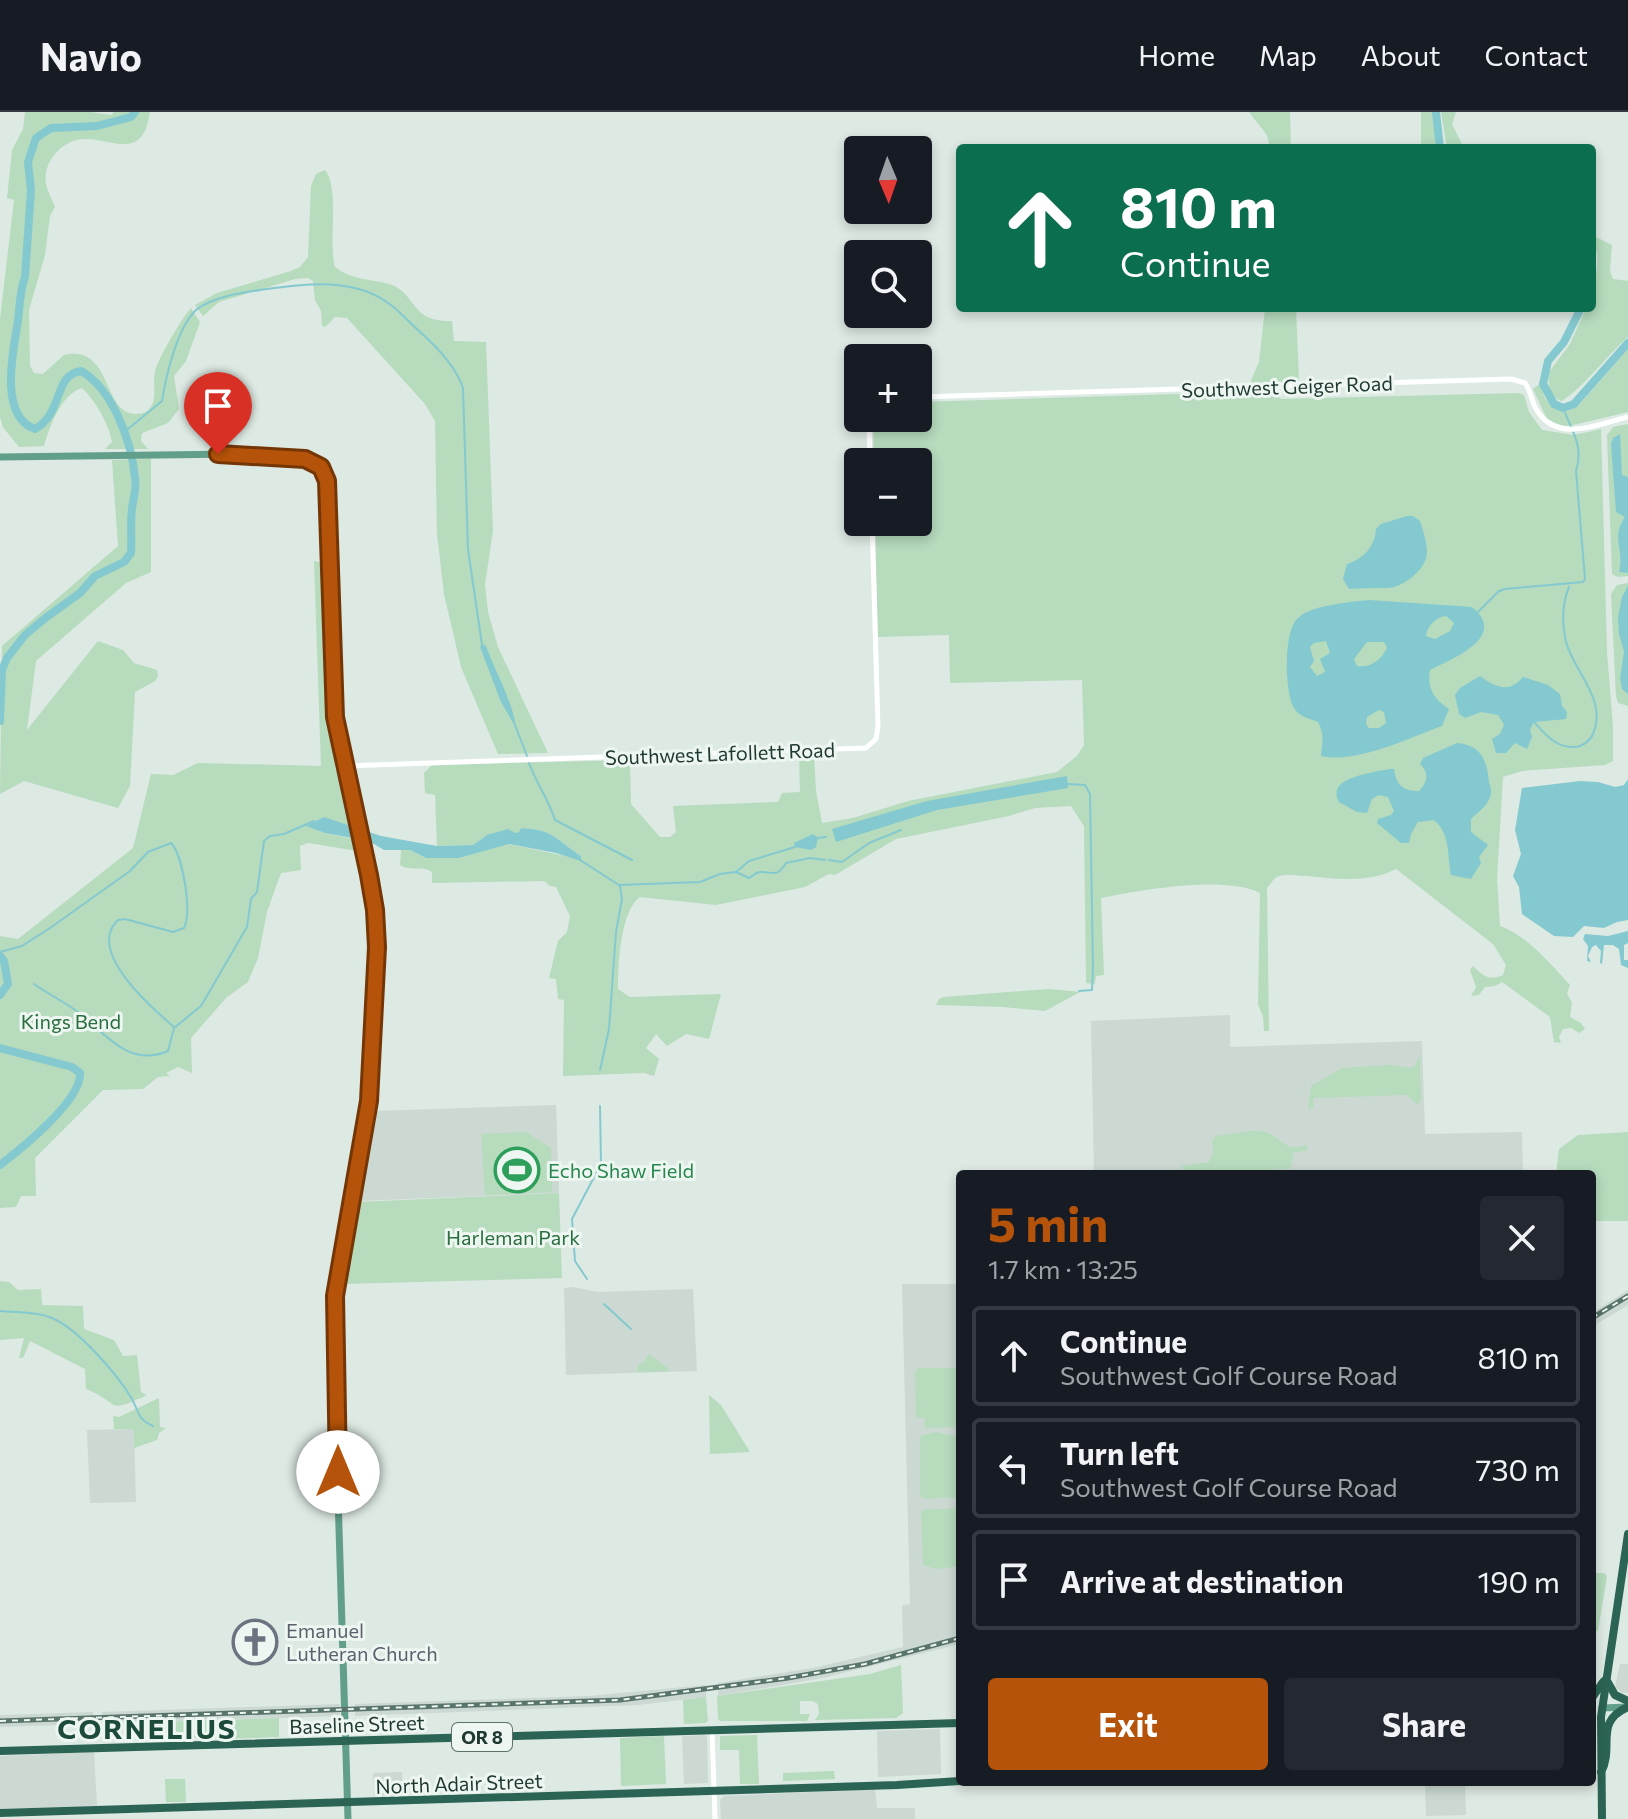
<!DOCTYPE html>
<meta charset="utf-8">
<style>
:root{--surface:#171b24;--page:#242831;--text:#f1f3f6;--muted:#9ea1a6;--line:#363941;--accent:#b45309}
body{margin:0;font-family:Commissioner,sans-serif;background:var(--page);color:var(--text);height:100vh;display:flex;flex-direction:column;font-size:30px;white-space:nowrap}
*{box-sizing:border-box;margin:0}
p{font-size:26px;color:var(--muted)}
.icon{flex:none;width:44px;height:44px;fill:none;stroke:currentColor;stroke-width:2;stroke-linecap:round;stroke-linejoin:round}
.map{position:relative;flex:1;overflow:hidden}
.panel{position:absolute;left:956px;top:1058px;width:640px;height:616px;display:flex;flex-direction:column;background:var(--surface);border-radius:8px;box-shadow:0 4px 12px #0003}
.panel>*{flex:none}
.top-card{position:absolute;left:956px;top:32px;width:640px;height:168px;border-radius:8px;box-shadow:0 4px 12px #0003;background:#0b6e4f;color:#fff;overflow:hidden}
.needle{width:52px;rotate:178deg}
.buttons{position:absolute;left:844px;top:24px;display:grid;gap:16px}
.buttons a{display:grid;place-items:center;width:88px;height:88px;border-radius:8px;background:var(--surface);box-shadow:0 4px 12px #0003;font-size:40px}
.pin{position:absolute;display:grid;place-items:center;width:68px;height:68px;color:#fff;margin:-82px -34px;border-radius:50% 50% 50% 0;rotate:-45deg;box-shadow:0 0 8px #0007}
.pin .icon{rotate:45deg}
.me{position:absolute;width:88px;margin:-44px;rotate:0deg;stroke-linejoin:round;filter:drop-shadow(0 0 6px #0008)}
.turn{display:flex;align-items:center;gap:28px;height:168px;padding:0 32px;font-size:36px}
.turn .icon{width:104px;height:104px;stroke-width:2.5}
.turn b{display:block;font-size:56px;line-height:68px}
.round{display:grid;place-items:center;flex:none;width:84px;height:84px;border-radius:8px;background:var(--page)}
.summary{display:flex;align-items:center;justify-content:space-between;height:136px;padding:0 32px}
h1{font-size:48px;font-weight:700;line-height:60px;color:var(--accent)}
.action{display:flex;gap:16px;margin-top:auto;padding:16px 32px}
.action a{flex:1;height:92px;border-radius:8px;background:var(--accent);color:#fff;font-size:32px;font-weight:700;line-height:92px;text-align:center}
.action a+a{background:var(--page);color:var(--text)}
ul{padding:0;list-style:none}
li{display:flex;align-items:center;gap:24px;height:100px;margin:0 16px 12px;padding:0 16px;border:4px solid var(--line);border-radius:8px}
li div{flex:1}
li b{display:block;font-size:30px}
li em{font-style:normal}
header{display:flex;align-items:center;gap:48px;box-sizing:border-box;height:112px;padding:0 40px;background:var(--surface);border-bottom:2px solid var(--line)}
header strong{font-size:38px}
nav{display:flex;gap:44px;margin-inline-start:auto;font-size:28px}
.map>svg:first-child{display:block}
.built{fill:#cbd9d2}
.green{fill:#b6dbbd}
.water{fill:#84c9cf;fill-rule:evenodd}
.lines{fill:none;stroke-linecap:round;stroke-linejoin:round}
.stream{stroke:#84c9cf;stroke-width:2}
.river{stroke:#84c9cf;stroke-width:8}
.minor{stroke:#fff;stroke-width:5}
.major{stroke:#629f8a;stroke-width:7}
.highway{stroke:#2b6454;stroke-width:8}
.rail-casing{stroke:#59746b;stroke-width:5}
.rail{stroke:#edf6f1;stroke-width:2;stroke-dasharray:6;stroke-linecap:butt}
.route-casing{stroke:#753606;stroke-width:20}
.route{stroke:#b45309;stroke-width:14}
.labels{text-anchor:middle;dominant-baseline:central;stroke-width:6;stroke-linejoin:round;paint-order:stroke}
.shield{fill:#edf6f1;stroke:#5d716a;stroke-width:2}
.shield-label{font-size:18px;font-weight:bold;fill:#1f3830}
.street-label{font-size:20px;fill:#1f3830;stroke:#edf6f1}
.park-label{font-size:20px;fill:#2a6e3f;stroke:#edf6f1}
.leisure-label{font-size:20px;fill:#27864d;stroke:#edf6f1;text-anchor:start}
.worship-label{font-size:20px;fill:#5b616d;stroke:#edf6f1;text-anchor:start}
.district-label{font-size:28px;font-weight:bold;letter-spacing:2px;fill:#1c4a3b;stroke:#edf6f1}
</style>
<header>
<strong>Navio</strong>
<nav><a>Home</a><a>Map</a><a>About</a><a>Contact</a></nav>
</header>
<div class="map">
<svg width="1628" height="1707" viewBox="0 0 1628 1707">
<rect width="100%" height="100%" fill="#dde9e3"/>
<!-- built -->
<g class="built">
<polygon points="1230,903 1230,935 1422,929 1425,1022 1522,1020 1523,1062 1094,1062 1091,909"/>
<polygon points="556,993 559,1081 357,1089 374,999"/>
<polygon points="902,1172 960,1172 960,1532 823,1566 718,1584 718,1571 813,1556 903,1535 902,1493 910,1492"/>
<polygon points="573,1175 597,1180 693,1177 697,1259 566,1263 564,1176"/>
<polygon points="1628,1178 1628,1193 1592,1215 1592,1201"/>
<polygon points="134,1317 136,1390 90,1391 87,1318"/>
<polygon points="1620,1552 1628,1552 1628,1581 1622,1581 1615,1575"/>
<polygon points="706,1573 706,1585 638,1593 355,1604 355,1592 589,1584"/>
<polygon points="340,1592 340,1604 102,1612 102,1600"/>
<polygon points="93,1600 93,1612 0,1615 0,1603"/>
<polygon points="940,1617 941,1662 878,1665 877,1619"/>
<polygon points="705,1623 707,1625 708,1671 684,1672 682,1624"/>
<polygon points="94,1640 97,1694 0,1697 0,1644"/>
<polygon points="402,1660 403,1683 374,1684 373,1661"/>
<polygon points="1425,1670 1465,1670 1466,1703 1426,1704"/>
<polygon points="875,1677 877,1696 915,1696 915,1707 721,1707 720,1688 724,1684"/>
</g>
<!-- green -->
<g class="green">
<path d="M25 0H90L111 3 114 0H150C143 46 119 30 88 27 65 25 42 48 46 72 48 80 52 88 55 95L50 104 45 143 29 198 30 254 34 261 43 262 64 243C108 233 104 290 127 300 134 303 145 303 150 296 158 286 152 271 155 260 157 248 182 206 191 196L200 210 186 249 174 264 179 297 168 311 142 321 141 329 148 337H105L112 330C109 312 95 288 82 276 61 282 49 316 44 334L19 335 3 315 0 305V207L14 88 7 86 12 38 23 17Z"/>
<polygon points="1249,0 1290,0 1291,36 1270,36 1267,23"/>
<polygon points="1421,0 1433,0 1437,36 1421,36"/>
<polygon points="1441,0 1456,0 1452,12 1464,36 1447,36"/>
<path d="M325 58C340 77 328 129 335 155 351 168 371 167 389 172 418 181 408 210 452 209L454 229 486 230 493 419 485 472 488 500 498 535 548 641 498 642 461 555 444 482 437 422 435 309 425 292 347 206 335 205 325 215 322 214 321 199 315 188 313 169 308 166 295 167 219 190 203 204 195 193 217 181 291 159 300 155 308 145 311 74 316 62Z"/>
<path d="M1592 123 1612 133 1610 159 1613 167 1628 169V225C1605 245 1588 271 1562 289 1548 285 1548 272 1549 260L1570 232 1586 196H1592C1592 176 1599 162 1597 140L1592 137Z"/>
<polygon points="1265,196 1296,196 1299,269 1250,271 1259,250"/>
<polygon points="1628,237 1628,300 1569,314 1562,314 1547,307 1533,277 1540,272 1545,286 1555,297 1570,298 1579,293"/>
<path d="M1276 279 1281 287 1519 281 1524 283 1529 300 1542 318 1574 323 1601 317 1607 540 1613 614V649L1605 653 1522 659 1503 665 1497 767 1500 814C1527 823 1551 853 1570 873L1567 881 1572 891 1570 905 1581 911 1585 917 1579 921 1571 916 1563 917 1559 925 1561 931 1554 930 1550 905 1502 870 1495 874 1485 875 1479 883 1471 884 1476 875 1470 858 1473 854C1483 864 1489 869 1503 863L1506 853 1493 832 1396 757C1370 771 1337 767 1307 764 1298 764 1284 760 1275 766 1275 766 1268 775 1267 776L1269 919H1264L1263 905 1258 892 1260 781C1225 763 1140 778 1101 786L1104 863 1096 864 1095 872 1086 871 1084 714 1071 694 1035 696 1009 704 896 727 835 763 829 762 805 775 716 793 640 785C620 799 618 854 618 877L630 885 721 882 709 927 686 922 667 934 656 922 646 936 659 947 654 964 644 961 563 964 564 888 558 887 556 867 549 866 558 829 567 820 570 804 556 775 550 774 544 769 432 771V760C422 753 411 760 400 753L401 738H410L426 746H459L508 732 570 745 581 744C555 727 555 718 521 716L519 721 487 723 473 733 437 734 435 683 425 681 424 661 432 653 630 648 631 692 660 725H670L676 720 673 694 778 690 782 681 800 680 799 643H814L816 679 822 711 853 706 908 689 1057 660 1077 644 1084 633 1082 568 950 571 949 523 878 525 875 410H918V350H874L873 306H918V290Z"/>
<polygon points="1628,312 1628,464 1618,465 1612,462 1607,323 1613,315"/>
<polygon points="151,347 151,460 126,471 36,549 27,618 98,529 123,538 134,551 157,558 158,564 155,569 135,580 130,674 118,696 24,669 0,682 2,534 118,434 112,348"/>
<polygon points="314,449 327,452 335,654 336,659 341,660 351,714 331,709 307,714 325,721 354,727 358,739 308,731 300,734 301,758 281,761 267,800 258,846 248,870 226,886 191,926 192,961 178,955 166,961 170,964 158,965 143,977 103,978 35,1046 36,1084 21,1084 16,1095 0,1096 0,824 18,827 133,736 151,662 173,663 198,651 321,654"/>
<polygon points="1628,471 1628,594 1618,591 1616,584 1611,482 1617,473"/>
<polygon points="1049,877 1080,880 1045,899 1003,895 936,893 939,887 944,885"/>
<polygon points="1420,943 1421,990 1417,992 1407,983 1314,986 1313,996 1308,997 1311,974 1342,956 1392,953 1410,956 1415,954"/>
<path d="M1252 1019C1256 1019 1261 1019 1265 1020 1281 1024 1285 1043 1307 1032V1039L1294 1040 1290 1057 1184 1061 1182 1054 1209 1050 1213 1040 1212 1029 1216 1024Z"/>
<polygon points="526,1020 551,1036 552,1080 485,1083 481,1022"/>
<polygon points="1628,1020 1628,1109 1592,1109 1592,1062 1556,1062 1559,1037 1578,1023"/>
<polygon points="559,1081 562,1166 343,1172 357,1090"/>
<path d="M0 1169 9 1170 18 1178 41 1177 42 1193 83 1194 84 1217 114 1228 123 1244 137 1243 141 1280 147 1283C104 1303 122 1291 86 1277L85 1257 30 1229 23 1246H19L24 1226 0 1228Z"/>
<polygon points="649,1242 669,1257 669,1259 637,1260 638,1253 644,1250"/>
<path d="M919 1256H960C960 1278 955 1294 956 1315L925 1316V1306L916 1305 915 1260Z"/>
<polygon points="709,1283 721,1293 750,1340 710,1342"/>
<polygon points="159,1286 160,1315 166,1316 159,1321 157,1328 134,1336 134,1317 114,1317 113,1304 119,1305"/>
<polygon points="936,1320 960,1325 960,1385 924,1387 920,1384 920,1324"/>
<polygon points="960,1396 960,1454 936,1457 923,1453 921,1400 923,1398"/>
<polygon points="1592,1461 1604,1461 1607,1464 1598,1519 1592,1519"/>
<polygon points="901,1553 903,1601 896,1606 815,1608 819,1602 818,1592 813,1589 800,1589 800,1602 810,1602 807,1609 720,1609 718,1607 717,1584 870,1562"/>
<polygon points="706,1585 708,1609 705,1611 684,1612 683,1588"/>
<polygon points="279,1606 279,1625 225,1627 225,1608"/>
<polygon points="213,1608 214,1625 163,1627 162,1610"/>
<polygon points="757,1623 759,1672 740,1672 739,1638 720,1638 720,1624"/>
<polygon points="664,1624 666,1672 621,1674 620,1626"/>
<polygon points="834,1659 835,1667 783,1669 783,1661"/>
<polygon points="165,1667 185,1667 186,1690 166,1690"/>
</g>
<!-- water -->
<g class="water">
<path d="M1620 322 1622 363 1628 365V461L1619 460C1625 436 1610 427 1625 405L1616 400 1611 332 1613 326Z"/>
<path d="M1407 404H1413L1420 409C1423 418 1427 430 1427 440 1427 457 1403 476 1387 476 1375 476 1362 476 1349 477L1343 467 1347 452C1363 447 1375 435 1376 417L1381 412Z"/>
<polygon points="1628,474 1628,582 1622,577 1620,566 1624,540 1619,522 1618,505 1622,485"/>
<path d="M1369 488 1472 495C1509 525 1452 547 1430 558 1427 577 1434 587 1449 597L1442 614C1409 626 1356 652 1321 644 1322 630 1325 623 1318 610 1308 606 1298 605 1293 594 1285 578 1283 519 1298 506 1311 493 1350 490 1369 488ZM1446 504 1454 511 1450 519 1435 527 1426 524C1427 514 1436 505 1446 504ZM1326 529 1330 541 1320 547 1325 560 1317 564 1310 555 1314 549 1310 535 1314 531ZM1367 530H1384L1387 536C1381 548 1371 556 1357 554L1354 547ZM1379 598 1384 600 1386 611 1379 616H1369L1366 612 1367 605Z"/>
<path d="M482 532 486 534C495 559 513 590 516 616L501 590 480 535Z"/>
<path d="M1480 564C1495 575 1509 582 1523 565L1548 573 1560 582 1562 594 1567 600 1566 607 1534 610 1530 618 1532 625 1527 637 1515 631 1506 641H1496L1492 627 1500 622 1504 613 1498 603 1481 600 1465 606 1459 602 1455 583 1460 576Z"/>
<path d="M1457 631C1481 633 1487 648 1489 670 1490 674 1492 678 1491 682 1489 693 1478 700 1471 707V720L1488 733 1479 745 1481 751 1471 767 1451 763C1447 742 1451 723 1434 708L1418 710 1411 722 1409 731H1401L1377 711 1378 707 1391 703 1394 699 1388 685 1379 683 1372 687 1367 701 1357 700 1339 690C1325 665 1373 661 1389 657H1394C1396 672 1402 679 1419 679 1427 671 1430 661 1420 652L1423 646Z"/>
<polygon points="1067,664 1068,676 937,698 836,730 832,717 927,689"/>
<polygon points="1628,667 1628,808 1617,810 1604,816 1584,814 1573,825 1554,824 1522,802 1519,775 1513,764 1521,742 1515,718 1522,676 1580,669 1598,670 1615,675 1624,673"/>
<path d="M324 705 381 724 437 734 473 733 487 723 508 717 515 721 519 720 521 716C555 718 555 727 581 744V749L556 741 509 732 459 746H426L410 738H384L369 729 325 721 306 714Z"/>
<polygon points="813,722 818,726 816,735 811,738 795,735 794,731"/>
<polygon points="1628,819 1628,831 1624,833 1624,848 1628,848 1628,856 1621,853 1619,837 1613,833 1604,833 1602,852 1600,851 1601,839 1596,833 1592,835 1588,844 1591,850 1587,849 1588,834 1583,827 1585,822 1608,824"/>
</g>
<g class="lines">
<!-- stream -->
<g class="stream">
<path d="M123 321 162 289C166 264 177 216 196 198 212 185 240 181 260 178 303 172 354 164 391 193 401 201 409 210 418 218 435 233 456 254 463 276L468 437 482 533"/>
<path d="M1478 500 1499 479 1505 477 1583 470 1585 467 1576 359C1584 334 1572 319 1563 296"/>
<path d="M1534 610C1545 622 1556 636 1574 635 1582 635 1590 629 1593 622 1608 588 1574 560 1566 530 1562 512 1562 492 1569 475"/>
<polyline points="515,613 527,644"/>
<path d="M529 651C536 671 548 686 555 708L632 748"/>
<polyline points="1068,672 1085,673 1090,682 1093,856 1092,878 1079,879"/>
<polyline points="818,726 826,725"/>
<polyline points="580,748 619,773 700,770 720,762 736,760 749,749 795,735"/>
<polyline points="829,748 842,750 869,731 901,718"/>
<path d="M736 760 749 766C753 764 756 760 760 760 773 759 776 767 786 751L810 746 825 748"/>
<path d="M0 840 22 834 50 816 130 759 148 740 171 731C183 743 192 800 184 816L173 820 125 807 118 808C85 839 153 897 174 915"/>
<path d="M34 872C51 884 71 893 87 907 111 929 133 954 168 939L174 916 201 894 247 815 251 787 257 780 264 729 270 724 284 722 314 709"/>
<polyline points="600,958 609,917 616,820 622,787 620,774"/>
<polyline points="587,1167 575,1149 572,1107 601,1052 600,994"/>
<polyline points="604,1192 631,1217"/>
<path d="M0 1199C16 1201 34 1199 49 1205 75 1213 118 1263 132 1287 139 1300 138 1308 153 1314"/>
</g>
<!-- river -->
<g class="river">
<polyline points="1436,0 1440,36"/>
<polyline points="1592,142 1592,164"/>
<polyline points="1581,196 1564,230 1548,249 1543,272 1554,292 1563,296 1574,292 1628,231"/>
<path d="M0 609 2 558 7 546 25 523 44 507 80 481 95 464 124 450 131 441C132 426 130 412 132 397 133 387 137 377 135 366 132 331 113 277 81 259 53 263 64 301 35 317 0 305 12 244 17 215 20 198 19 181 25 165L31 78 28 50 36 26 51 16 97 14 131 5 135 0"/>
<polyline points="0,844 4,849 8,872 0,883"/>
<path d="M0 936 72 955 80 961C82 988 21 1037 0 1053"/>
</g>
<!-- minor -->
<g class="minor">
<path d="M918 285 1511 267 1525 271C1532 280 1531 291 1538 300 1559 331 1599 312 1628 305"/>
<polyline points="869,306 870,350"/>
<polyline points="344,654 866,636 876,627 878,615 872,410"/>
<polyline points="712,1618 715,1707"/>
</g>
<!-- major -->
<g class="major">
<polyline points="0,345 238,342 305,347 319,354 326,365 335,605 369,763 375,798 377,835 369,989 335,1184 338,1384 348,1707"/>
<polyline points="1602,1596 1628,1595"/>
</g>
<!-- highway -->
<g class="highway">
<polyline points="1606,1567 1615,1583 1628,1589"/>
<polyline points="1592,1586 1603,1570"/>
<polyline points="0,1639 960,1611"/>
<path d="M1601 1660C1615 1635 1593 1610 1628 1595"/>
<polyline points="0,1701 897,1673 960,1669"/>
<polyline points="1602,1707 1601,1605 1628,1422"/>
</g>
<!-- rail casing -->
<g class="rail-casing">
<g id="rail">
<polyline points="1592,1206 1628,1184"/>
<polyline points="0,1609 620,1588 788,1566 865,1552 960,1526"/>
</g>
</g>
<!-- rail -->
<use href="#rail" class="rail"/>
</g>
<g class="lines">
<!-- route casing -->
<g class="route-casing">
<polyline id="route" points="218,342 305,347 321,355 327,369 335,605 369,763 375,798 377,835 369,989 335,1184 338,1360"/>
</g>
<!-- route -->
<use href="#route" class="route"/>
</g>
<!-- icons -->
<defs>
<g id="stadium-ring" transform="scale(2.3)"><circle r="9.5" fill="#edf6f1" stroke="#2e9e5b" stroke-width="1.5"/><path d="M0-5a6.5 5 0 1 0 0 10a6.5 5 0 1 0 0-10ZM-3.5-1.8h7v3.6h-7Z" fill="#2e9e5b"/></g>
<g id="church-ring" transform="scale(2.3)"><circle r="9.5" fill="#edf6f1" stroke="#6b7280" stroke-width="1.5"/><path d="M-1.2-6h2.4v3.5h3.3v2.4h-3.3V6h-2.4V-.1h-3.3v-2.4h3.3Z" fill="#6b7280"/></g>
</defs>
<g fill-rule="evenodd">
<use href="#stadium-ring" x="517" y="1058"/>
<use href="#church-ring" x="255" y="1530"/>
</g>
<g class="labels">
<!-- shield labels -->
<rect class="shield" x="452" y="1611" width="60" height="28" rx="6"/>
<g class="shield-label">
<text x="482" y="1625">OR 8</text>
</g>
<!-- street labels -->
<g class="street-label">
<text transform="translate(1287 274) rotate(-2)">Southwest Geiger Road</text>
<text transform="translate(720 641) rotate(-2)">Southwest Lafollett Road</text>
<text transform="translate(357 1612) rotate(-2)">Baseline Street</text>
<text transform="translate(459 1671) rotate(-2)">North Adair Street</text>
</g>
<!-- park labels -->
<g class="park-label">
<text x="71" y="909">Kings Bend</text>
<text x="513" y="1125">Harleman Park</text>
</g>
<!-- leisure labels -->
<g class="leisure-label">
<text x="548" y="1058">Echo Shaw Field</text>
</g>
<!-- worship labels -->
<g class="worship-label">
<text x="286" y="1518">Emanuel<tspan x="286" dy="23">Lutheran Church</tspan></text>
</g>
<!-- district labels -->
<g class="district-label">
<text x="147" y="1616">CORNELIUS</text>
</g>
</g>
</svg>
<div class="buttons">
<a><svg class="needle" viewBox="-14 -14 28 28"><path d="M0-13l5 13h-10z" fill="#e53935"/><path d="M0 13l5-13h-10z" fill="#9ea1a6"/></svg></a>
<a><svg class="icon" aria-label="search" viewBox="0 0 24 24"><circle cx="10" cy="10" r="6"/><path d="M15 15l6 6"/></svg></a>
<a>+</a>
<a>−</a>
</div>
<div class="pin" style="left:218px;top:342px;background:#d93025"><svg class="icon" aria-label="arrive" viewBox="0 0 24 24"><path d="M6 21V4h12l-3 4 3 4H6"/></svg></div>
<svg class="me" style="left:338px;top:1360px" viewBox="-20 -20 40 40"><circle r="19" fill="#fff"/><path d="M0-13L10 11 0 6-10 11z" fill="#b45309"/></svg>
<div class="top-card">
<div class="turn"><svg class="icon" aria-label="ahead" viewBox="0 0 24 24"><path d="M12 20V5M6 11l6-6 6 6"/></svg><div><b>810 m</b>Continue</div></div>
</div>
<section class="panel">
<div class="summary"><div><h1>5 min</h1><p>1.7 km · 13:25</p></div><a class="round"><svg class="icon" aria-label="close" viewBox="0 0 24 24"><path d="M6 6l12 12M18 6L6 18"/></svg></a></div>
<ul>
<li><svg class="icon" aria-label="ahead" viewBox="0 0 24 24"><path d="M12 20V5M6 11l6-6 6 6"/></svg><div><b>Continue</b><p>Southwest Golf Course Road</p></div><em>810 m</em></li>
<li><svg class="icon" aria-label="left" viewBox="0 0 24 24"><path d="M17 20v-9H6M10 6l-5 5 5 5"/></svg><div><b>Turn left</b><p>Southwest Golf Course Road</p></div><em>730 m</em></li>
<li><svg class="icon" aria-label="arrive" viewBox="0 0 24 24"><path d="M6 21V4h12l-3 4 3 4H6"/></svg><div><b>Arrive at destination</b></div><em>190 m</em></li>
</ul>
<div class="action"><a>Exit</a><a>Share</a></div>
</section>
</div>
